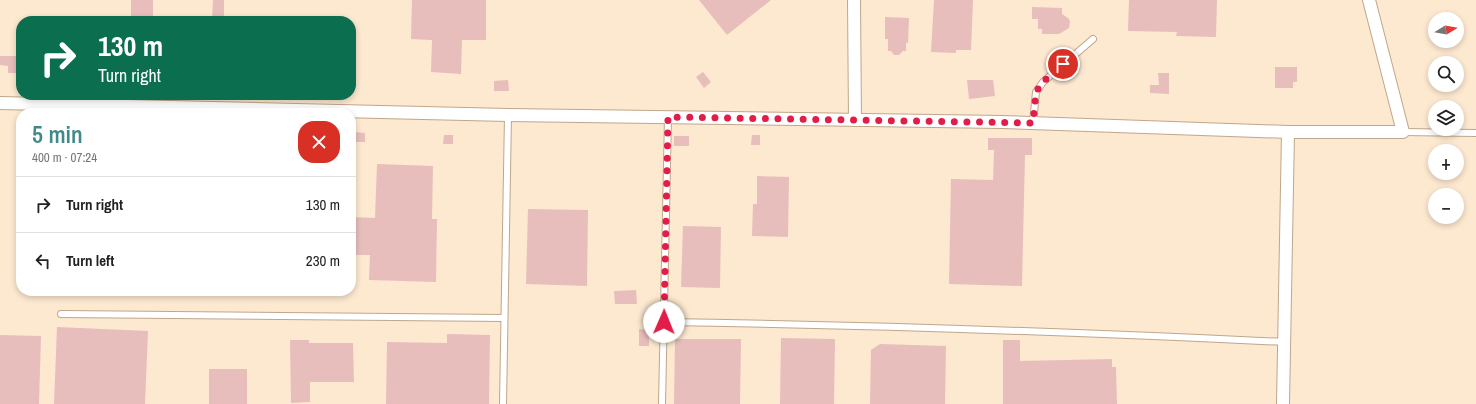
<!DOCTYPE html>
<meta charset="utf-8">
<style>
:root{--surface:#fff;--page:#f2f2f2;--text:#222;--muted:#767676;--line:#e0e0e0;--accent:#428a89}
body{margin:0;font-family:"Archivo Narrow",sans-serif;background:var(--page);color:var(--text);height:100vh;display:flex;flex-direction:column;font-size:15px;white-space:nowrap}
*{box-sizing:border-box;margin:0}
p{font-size:13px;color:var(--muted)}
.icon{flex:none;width:22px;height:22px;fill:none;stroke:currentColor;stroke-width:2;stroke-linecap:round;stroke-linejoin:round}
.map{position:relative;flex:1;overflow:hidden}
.details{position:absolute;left:16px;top:108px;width:340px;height:188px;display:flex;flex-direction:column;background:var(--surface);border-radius:16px;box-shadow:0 2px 6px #0003}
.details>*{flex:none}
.guide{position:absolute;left:16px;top:16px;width:340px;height:84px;border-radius:16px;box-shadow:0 2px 6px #0003;background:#0b6e4f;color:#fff;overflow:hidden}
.needle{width:26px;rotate:79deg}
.buttons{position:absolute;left:1428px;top:12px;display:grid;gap:8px}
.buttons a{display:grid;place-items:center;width:36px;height:36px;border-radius:50%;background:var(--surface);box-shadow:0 2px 6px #0003;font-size:20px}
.pin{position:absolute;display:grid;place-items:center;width:34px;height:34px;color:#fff;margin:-17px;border:2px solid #fff;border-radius:50%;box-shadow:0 1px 4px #0007}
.me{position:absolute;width:44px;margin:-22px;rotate:1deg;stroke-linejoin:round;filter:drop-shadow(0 0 3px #0008)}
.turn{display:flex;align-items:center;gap:14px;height:84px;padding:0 16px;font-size:18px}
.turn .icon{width:52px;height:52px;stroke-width:2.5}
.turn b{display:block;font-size:28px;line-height:34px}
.round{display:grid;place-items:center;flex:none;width:42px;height:42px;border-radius:16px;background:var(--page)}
.head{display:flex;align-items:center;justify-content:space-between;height:68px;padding:0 16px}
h1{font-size:24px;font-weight:600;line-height:30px;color:var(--accent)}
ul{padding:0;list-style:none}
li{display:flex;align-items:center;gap:12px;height:56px;padding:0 16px;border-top:1px solid var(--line)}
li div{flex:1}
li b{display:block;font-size:15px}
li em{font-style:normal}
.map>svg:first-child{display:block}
.building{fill:#e7bebb}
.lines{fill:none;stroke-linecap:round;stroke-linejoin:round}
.service-casing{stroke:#bfa78b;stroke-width:8}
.minor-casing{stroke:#bfa78b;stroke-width:14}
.service{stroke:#fff;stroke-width:6}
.minor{stroke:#fff;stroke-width:12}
.route{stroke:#e11d48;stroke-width:7;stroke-dasharray:0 12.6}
</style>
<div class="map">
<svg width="1476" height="404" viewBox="0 0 1476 404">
<rect width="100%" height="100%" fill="#fde8d0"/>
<!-- building -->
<g class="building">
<rect x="131" y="0" width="22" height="21"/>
<polygon points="213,0 224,0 224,21 212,21"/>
<polygon points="412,0 486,0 486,40 462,40 461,74 431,72 432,40 411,39"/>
<polygon points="699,0 771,0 727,35"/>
<polygon points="934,0 973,0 971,50 956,50 956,53 931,52"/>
<polygon points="1129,0 1217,0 1216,37 1176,36 1177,32 1128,31"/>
<polygon points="1032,7 1062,8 1062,14 1068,18 1070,21 1069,28 1059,34 1042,34 1042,29 1038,29 1038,19 1032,19"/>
<polygon points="885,17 909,18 908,43 906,43 906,51 903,51 899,55 894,55 891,51 888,51 888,39 885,39"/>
<polygon points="0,56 21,56 21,73 8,73 8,66 0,65"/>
<polygon points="1275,67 1297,67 1297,82 1293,82 1293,88 1275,88"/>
<polygon points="703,72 711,82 704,88 696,77"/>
<polygon points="1158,73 1169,73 1169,94 1150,93 1150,85 1159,85"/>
<polygon points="508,80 509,91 494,91 494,81"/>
<polygon points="967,80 993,80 995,96 969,99"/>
<polygon points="354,132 365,133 365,142 354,142"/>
<polygon points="444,135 453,135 453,144 443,144"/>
<polygon points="752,135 760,135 760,145 751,145"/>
<rect x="674" y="136" width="15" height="10"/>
<polygon points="988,138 1032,138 1032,155 1025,155 1022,286 949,284 951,179 993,180 994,150 988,150"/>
<polygon points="377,164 433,166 432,219 437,219 436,282 369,280 370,255 351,255 351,217 375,218"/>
<polygon points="757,176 789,177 788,237 752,236 753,204 757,204"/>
<polygon points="528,209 588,210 587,286 526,284"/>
<polygon points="683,226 721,227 720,288 681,287"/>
<polygon points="636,290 637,304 615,304 614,291"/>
<polygon points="57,327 148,331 145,404 54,404"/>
<polygon points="639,329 649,330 649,346 639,346"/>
<polygon points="447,334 490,335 489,404 386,404 387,342 447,343"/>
<polygon points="0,335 41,336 39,404 0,404"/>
<polygon points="781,338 835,339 834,404 780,404"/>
<polygon points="675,339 741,339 740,404 674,404"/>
<polygon points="290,340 309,340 309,343 353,343 354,382 310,382 310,402 291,403"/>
<polygon points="1003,340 1020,340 1020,361 1112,359 1112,367 1116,367 1117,404 1003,404"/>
<polygon points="880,344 946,346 945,404 870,404 871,350"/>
<rect x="209" y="369" width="38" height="35"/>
</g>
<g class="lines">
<!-- service casing -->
<g class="service-casing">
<g id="service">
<polyline points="1033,123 1036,92 1043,82 1093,39"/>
<polyline points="1403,132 1476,133"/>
<polyline points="61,314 504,318"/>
<path d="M664 322C871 325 1077 332 1284 342"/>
<polyline points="503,404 508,115"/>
<polyline points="662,404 668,117"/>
</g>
</g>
<!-- minor casing -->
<g class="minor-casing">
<g id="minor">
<polyline points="854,0 855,120"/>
<polyline points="0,103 508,115 1003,122 1288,132 1403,132 1369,0"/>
<polyline points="1283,404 1288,132"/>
</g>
</g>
<!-- service -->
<use href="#service" class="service"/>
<!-- minor -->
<use href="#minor" class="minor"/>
</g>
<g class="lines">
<!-- route -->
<polyline class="route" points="664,322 668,117 1033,123 1036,92 1043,82 1063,64"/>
</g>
</svg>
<div class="buttons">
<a><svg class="needle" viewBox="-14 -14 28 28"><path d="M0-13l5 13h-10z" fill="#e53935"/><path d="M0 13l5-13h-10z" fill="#767676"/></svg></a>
<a><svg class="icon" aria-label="search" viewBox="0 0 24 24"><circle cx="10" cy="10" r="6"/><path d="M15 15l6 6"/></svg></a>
<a><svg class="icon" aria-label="layers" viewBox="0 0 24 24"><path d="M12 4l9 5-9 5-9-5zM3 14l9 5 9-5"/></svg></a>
<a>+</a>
<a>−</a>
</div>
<div class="pin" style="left:1063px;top:64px;background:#d93025"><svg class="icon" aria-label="arrive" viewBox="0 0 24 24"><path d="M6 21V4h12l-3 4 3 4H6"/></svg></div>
<svg class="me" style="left:664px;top:322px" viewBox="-20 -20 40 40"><circle r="19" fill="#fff"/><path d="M0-13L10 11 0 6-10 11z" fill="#e11d48"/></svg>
<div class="guide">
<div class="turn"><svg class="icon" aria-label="right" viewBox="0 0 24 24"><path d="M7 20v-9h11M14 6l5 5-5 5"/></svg><div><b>130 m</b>Turn right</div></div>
</div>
<section class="details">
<div class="head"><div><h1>5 min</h1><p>400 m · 07:24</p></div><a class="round" style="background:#d93025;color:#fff"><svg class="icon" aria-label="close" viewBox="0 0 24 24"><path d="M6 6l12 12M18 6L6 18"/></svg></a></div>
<ul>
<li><svg class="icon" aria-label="right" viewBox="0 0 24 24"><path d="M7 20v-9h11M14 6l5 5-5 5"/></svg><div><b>Turn right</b></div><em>130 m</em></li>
<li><svg class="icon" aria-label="left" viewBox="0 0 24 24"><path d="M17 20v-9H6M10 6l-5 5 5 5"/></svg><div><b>Turn left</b></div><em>230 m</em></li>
</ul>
</section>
</div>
